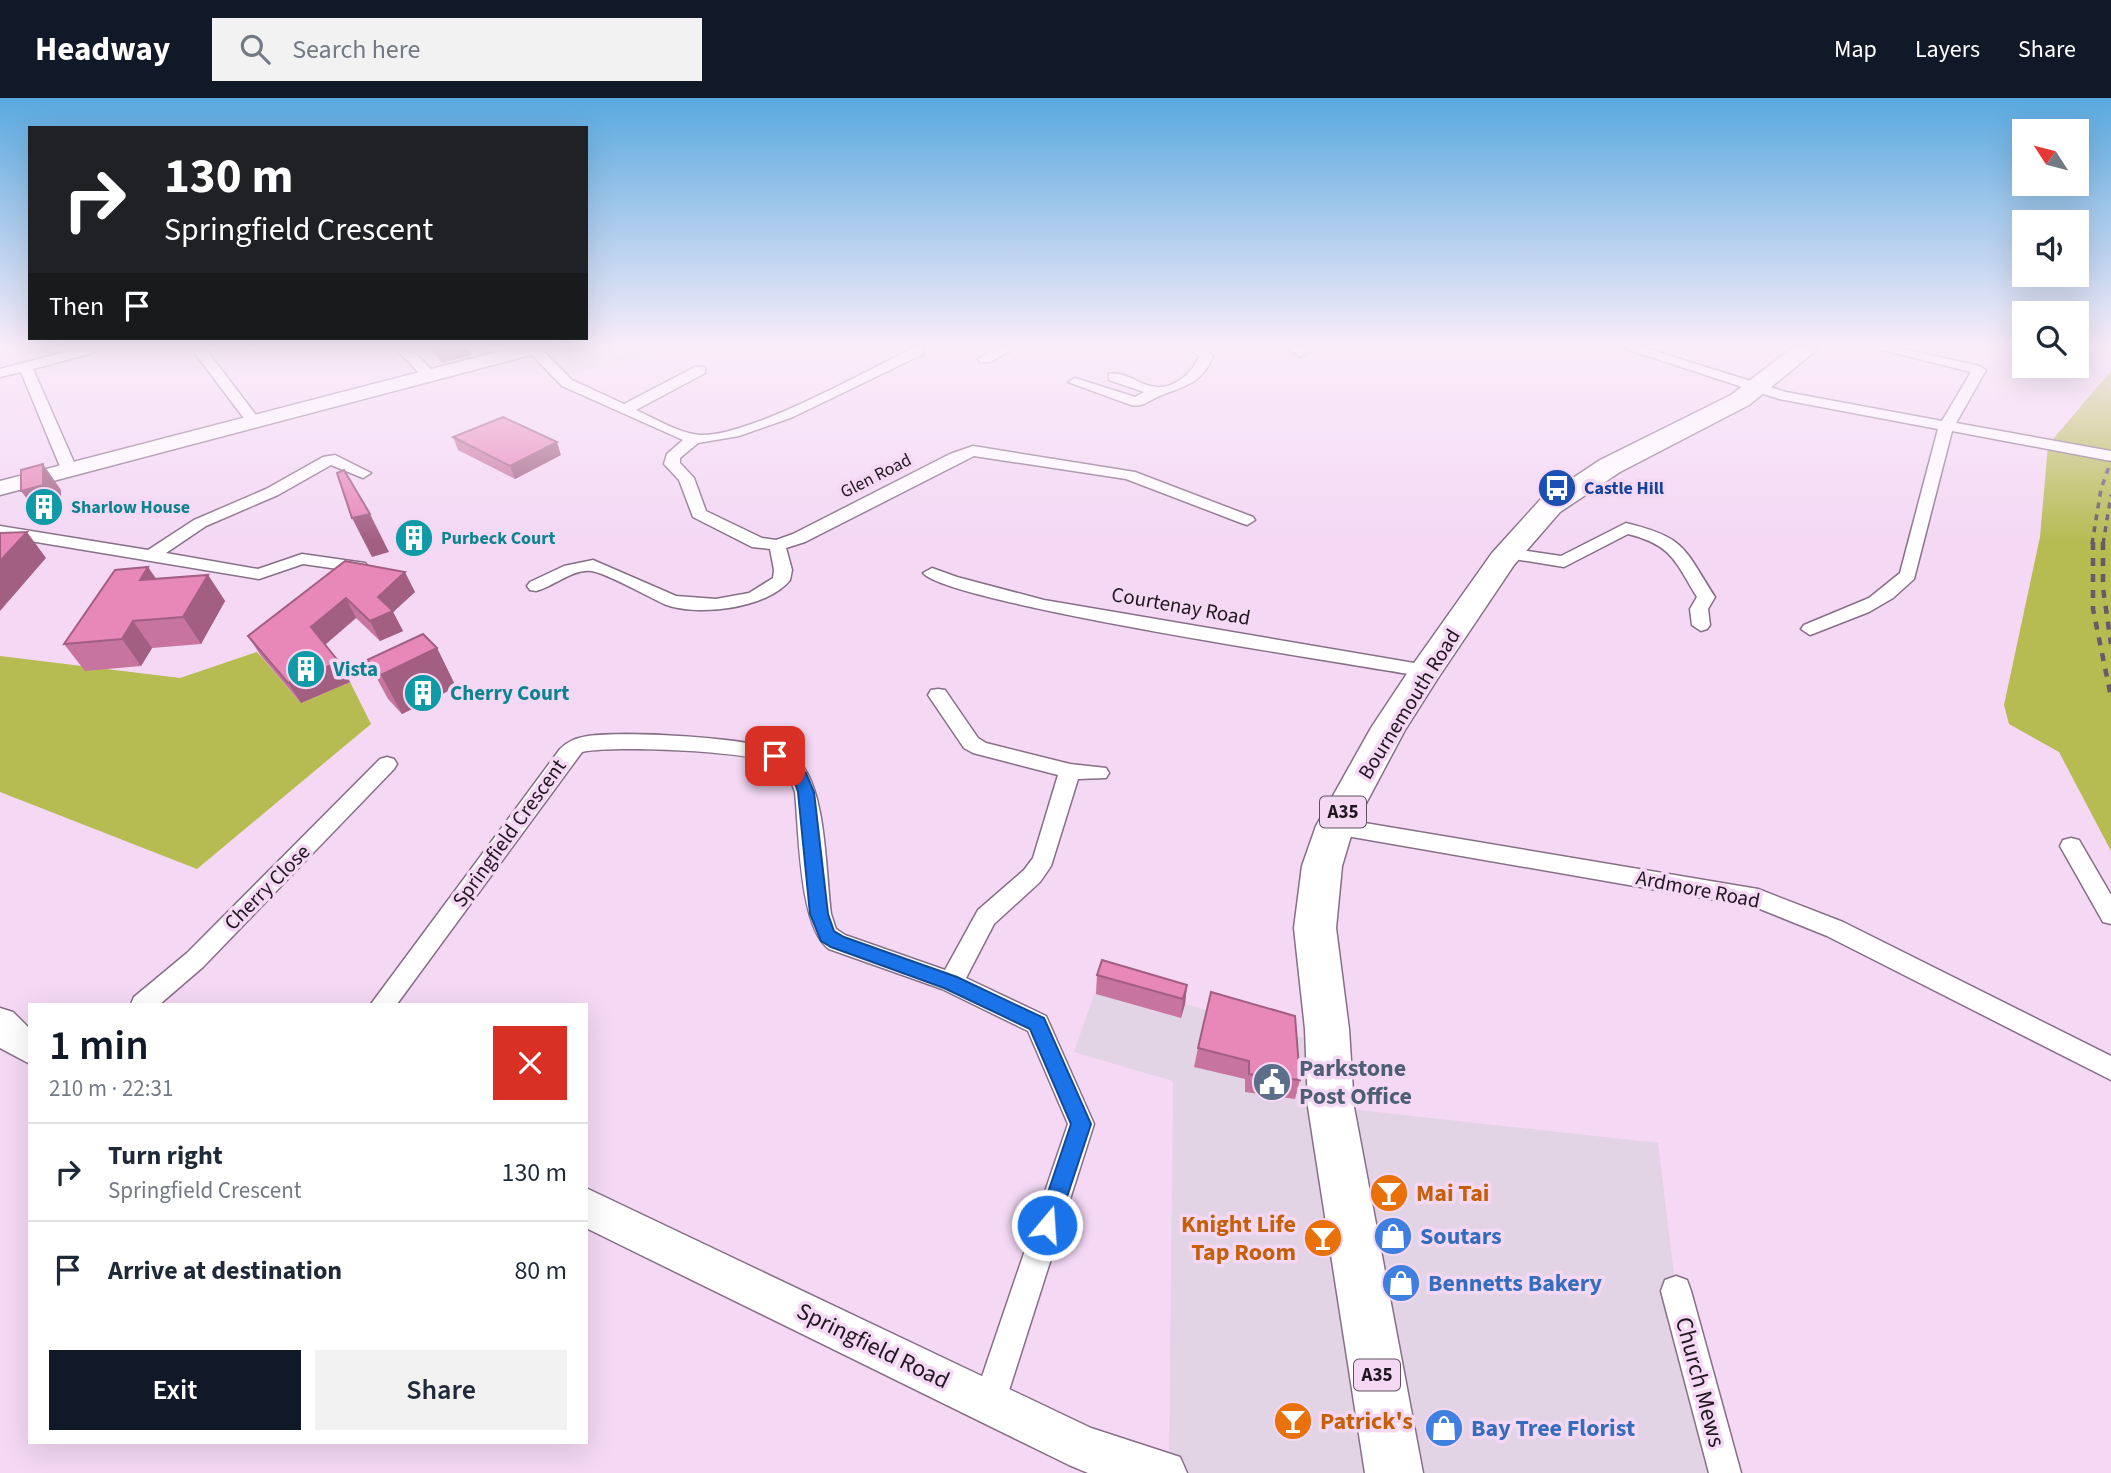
<!DOCTYPE html>
<meta charset="utf-8">
<style>
:root{--surface:#fff;--page:#f2f2f3;--text:#1f2937;--muted:#747a83;--line:#e0e1e3;--accent:#111827}
body{margin:0;font-family:"Source Sans 3",sans-serif;background:var(--page);color:var(--text);height:100vh;display:flex;flex-direction:column;font-size:26px;white-space:nowrap}
*{box-sizing:border-box;margin:0}
p{font-size:23px;color:var(--muted)}
.icon{flex:none;width:38px;height:38px;fill:none;stroke:currentColor;stroke-width:2;stroke-linecap:round;stroke-linejoin:round}
.map{position:relative;flex:1;overflow:hidden}
.details{position:absolute;left:28px;top:905px;width:560px;height:441px;display:flex;flex-direction:column;background:var(--surface);border-radius:0px;box-shadow:0 7px 28px #0002}
.details>*{flex:none}
.top-card{position:absolute;left:28px;top:28px;width:560px;height:214px;border-radius:0px;box-shadow:0 7px 28px #0002;background:#202124;color:#fff;overflow:hidden}
.needle{width:46px;rotate:306deg}
.tools{position:absolute;left:2012px;top:21px;display:grid;gap:14px}
.tools a{display:grid;place-items:center;width:77px;height:77px;border-radius:0px;background:var(--surface);box-shadow:0 7px 28px #0002;font-size:35px}
.pin{position:absolute;display:grid;place-items:center;width:60px;height:60px;color:#fff;margin:-30px;border-radius:14px;box-shadow:0 4px 10px #0006}
.me{position:absolute;width:77px;margin:-38px;rotate:18deg;stroke-linejoin:round;filter:drop-shadow(0 0 5px #0008)}
.turn{display:flex;align-items:center;gap:24px;height:147px;padding:0 21px;font-size:32px}
.turn .icon{width:91px;height:91px;stroke-width:2.5}
.turn b{display:block;font-size:49px;line-height:60px}
.then{display:flex;align-items:center;height:66px;padding:0 21px;background:#0003;gap:14px;font-size:26px}
.round{display:grid;place-items:center;flex:none;width:74px;height:74px;border-radius:0px;background:var(--page)}
.headline{display:flex;align-items:center;justify-content:space-between;height:119px;padding:0 21px}
h1{font-size:42px;font-weight:600;line-height:52px;color:var(--accent)}
.button{display:flex;gap:14px;margin-top:auto;padding:14px 21px}
.button a{flex:1;height:80px;border-radius:0px;background:var(--accent);color:#fff;font-size:28px;font-weight:600;line-height:80px;text-align:center}
.button a+a{background:var(--page);color:var(--text)}
ul{padding:0;list-style:none}
li{display:flex;align-items:center;gap:21px;height:98px;padding:0 21px;border-top:2px solid var(--line)}
li div{flex:1}
li b{display:block;font-size:26px}
li em{font-style:normal}
header{display:flex;align-items:center;gap:42px;box-sizing:border-box;height:98px;padding:0 35px;background:var(--accent);color:#fff}
header strong{font-size:33px}
nav{display:flex;gap:38px;margin-inline-start:auto;font-size:24px}
.search{width:490px;height:63px;background:var(--page);display:flex;align-items:center;gap:18px;box-sizing:border-box;padding:0 24px;border-radius:0px;color:var(--muted);font-size:26px}
.map>svg:first-child{display:block}
.commercial{fill:#e2d3e5}
.green{fill:#b6bb52}
.lines{fill:none;stroke-linecap:round;stroke-linejoin:round}
.street-casing{stroke:#876f87;stroke-width:3}
.secondary-casing{stroke:#876f87;stroke-width:3}
.highway-casing{stroke:#876f87;stroke-width:3}
.street{fill:#fff;fill-rule:evenodd}
.secondary{fill:#fff;fill-rule:evenodd}
.highway{fill:#fff;fill-rule:evenodd}
.rail-far1{stroke:#695969;stroke-width:3.5;stroke-dasharray:6 6;stroke-linecap:butt}
.rail{stroke:#695969;stroke-width:4.5;stroke-dasharray:8 8;stroke-linecap:butt}
.wall{fill:#c7759f}
.shaded-wall{fill:#a25f82}
.building{fill:#e788b9;stroke:#a25f82;stroke-width:2}
.route{fill:#1a73e8;stroke:#114b97;stroke-width:2}
.labels{text-anchor:middle;dominant-baseline:central;stroke-width:7;stroke-linejoin:round;paint-order:stroke}
.far-street-label{font-size:18px;fill:#201620;stroke:#f4d8f4}
.far-transit-label{font-size:18px;font-weight:bold;fill:#164399;stroke:#f4d8f4;text-anchor:start}
.far-culture-label{font-size:18px;font-weight:bold;fill:#0d838f;stroke:#f4d8f4;text-anchor:start}
.shield{fill:#f4d8f4;stroke:#605060;stroke-width:2}
.shield-label{font-size:19px;font-weight:bold;fill:#201620}
.street-label{font-size:21px;fill:#201620;stroke:#f4d8f4}
.culture-label{font-size:21px;font-weight:bold;fill:#0d838f;stroke:#f4d8f4;text-anchor:start}
.near-service-label{font-size:24px;font-weight:bold;fill:#4e5e75;stroke:#f4d8f4;text-anchor:start}
.near-food-label{font-size:24px;font-weight:bold;fill:#c56008;stroke:#f4d8f4;text-anchor:start}
.near-shop-label{font-size:24px;font-weight:bold;fill:#366cbe;stroke:#f4d8f4;text-anchor:start}
.near-street-label{font-size:24px;fill:#201620;stroke:#f4d8f4}
</style>
<header>
<strong>Headway</strong>
<div class="search"><svg class="icon" aria-label="search" viewBox="0 0 24 24"><circle cx="10" cy="10" r="6"/><path d="M15 15l6 6"/></svg>Search here</div>
<nav><a>Map</a><a>Layers</a><a>Share</a></nav>
</header>
<div class="map">
<svg width="2111" height="1375" viewBox="0 0 2111 1375">
<rect width="100%" height="100%" fill="#f4d8f4"/>
<!-- commercial -->
<g class="commercial">
<polygon points="535,250 673,250 561,279"/>
<polygon points="1100,880 1289,937 1328,945 1331,1009 1658,1045 1676,1193 1725,1375 1169,1375 1173,983 1074,954"/>
</g>
<!-- green -->
<g class="green">
<polygon points="2111,273 2111,753 2059,654 2009,626 2004,607 2040,439 2048,347"/>
<polygon points="257,554 301,605 350,584 371,626 197,771 0,694 0,558 180,580"/>
</g>
<g class="lines">
<!-- street casing -->
<g class="street-casing">
<g id="street">
<polygon points="79,250 95,252 93,255 33,271 77,371 69,376 61,371 21,274 0,279 0,271"/>
<polygon points="191,250 205,250 259,321 261,324 259,327 249,327"/>
<polygon points="395,250 410,250 435,275 435,281 425,281"/>
<path d="M540 250 572 282 624 306 695 269H705V275L636 312C656 321 678 335 700 337 749 339 866 273 913 250H923V256L793 319 739 338 698 345 680 360V365L694 380 706 413 762 440 776 442 793 436 950 356 973 348 1135 374 1253 419 1255 422 1247 427 1241 425 1126 381 974 358 805 444 786 450 792 472 790 482C767 511 697 519 664 506 649 499 604 474 591 473 572 471 553 489 536 493L530 492 527 488 530 484 564 468 593 462 676 498 716 501 749 495 773 480 774 472 770 451 752 449 693 419 679 382 664 366 667 356 683 342 562 288 526 251Z"/>
<polygon points="997,250 1016,250 990,264 980,264 978,261"/>
<path d="M1190 250H1205L1213 258C1203 284 1186 288 1162 297 1151 301 1143 310 1131 307L1068 284 1075 280 1135 299 1144 294 1109 282V276C1126 273 1140 288 1156 289 1174 291 1193 274 1199 259Z"/>
<polygon points="1288,250 1303,250 1307,255 1300,259"/>
<polygon points="1623,250 1645,250 1786,294 1942,323 1971,274 1874,250 1900,250 1979,268 1986,272 1956,325 2111,353 2111,363 1952,333 1914,481 1893,500 1869,514 1810,537 1801,531 1804,527 1869,500 1900,475 1938,331 1779,301"/>
<polygon points="335,357 371,375 363,380 331,367 278,397 206,428 166,455 258,471 302,456 365,465 368,469 365,473 359,474 303,466 259,481 0,438 0,428 148,452 194,422 266,391 323,359"/>
<path d="M1626 425C1686 440 1683 449 1715 499L1708 511 1710 527 1707 531 1701 533 1692 527 1690 511 1697 499C1675 463 1672 447 1628 436L1564 469 1508 460 1500 455 1508 450 1561 458Z"/>
<path d="M932 470 957 479 1044 502 1426 567 1433 569 1436 573 1433 577 1426 579C1359 567 949 506 923 475Z"/>
<path d="M938 591 945 592 978 640 986 645 1070 666 1106 670 1109 675 1106 680 1078 681 1051 768 1040 784 994 826 966 880 1046 918 1094 1026 1005 1305 1000 1316 989 1321 978 1316 973 1305 1068 1026 1028 933 942 891 829 851C799 830 799 732 795 694 791 682 784 671 772 665 747 653 611 647 582 654L397 906H371L560 651C568 643 576 640 588 638 627 633 748 639 784 654 792 657 799 663 804 670 826 701 826 777 831 816L836 831 845 837 945 872 978 812 1024 772 1033 760 1058 677 973 655 964 650 928 597 931 592Z"/>
<polygon points="387,659 394,661 397,666 394,671 203,869 160,906 131,906 134,899 187,855 380,661"/>
<polygon points="1335,720 1758,791 1843,824 2111,958 2111,982 1827,838 1755,809 1335,736 1327,734 1324,728 1327,722"/>
<polygon points="2071,740 2079,742 2111,797 2111,826 2103,824 2060,748 2063,742"/>
<polygon points="1676,1178 1687,1182 1691,1193 1741,1375 1709,1375 1661,1193 1665,1182"/>
</g>
</g>
<!-- secondary casing -->
<g class="secondary-casing">
<g id="secondary">
<polygon points="512,250 544,250 542,254 0,397 0,383"/>
<polygon points="0,910 13,914 30,931 30,966 0,950"/>
<polygon points="586,1090 1091,1330 1180,1359 1187,1375 1088,1375 1069,1367 586,1130"/>
</g>
</g>
<!-- highway casing -->
<g class="highway-casing">
<polygon id="highway" points="1792,250 1819,250 1749,307 1620,374 1560,414 1514,467 1438,580 1405,632 1354,728 1342,768 1336,830 1349,931 1354,1009 1423,1375 1365,1375 1308,1009 1305,931 1294,830 1302,768 1316,728 1371,630 1414,565 1492,455 1540,402 1600,362 1731,297"/>
</g>
<!-- street -->
<use href="#street" class="street"/>
<!-- secondary -->
<use href="#secondary" class="secondary"/>
<!-- highway -->
<use href="#highway" class="highway"/>
<!-- rail-far1 -->
<g class="rail-far1">
<polyline points="2092,446 2101,391 2111,363"/>
<polyline points="2103,446 2111,397"/>
</g>
<!-- rail -->
<g class="rail">
<polyline points="2093,444 2093,511 2111,599"/>
<polyline points="2103,444 2103,490 2111,546"/>
</g>
</g>
<!-- wall -->
<g class="wall">
<polygon points="430,250 468,250 471,257 442,265"/>
<polygon points="453,339 561,357 515,381 458,352"/>
<polygon points="345,463 415,494 393,514 403,533 380,543 356,520 325,547 350,584 301,605 261,558 248,538"/>
<polygon points="208,477 225,503 201,546 152,550 141,568 85,573 64,546 156,481"/>
<polygon points="437,550 456,589 402,616 388,601 367,562"/>
<polygon points="1097,877 1187,887 1185,906 1181,920 1096,896"/>
<polygon points="1211,894 1300,982 1295,1001 1245,994 1245,981 1194,969 1198,950"/>
</g>
<!-- shaded-wall -->
<g class="shaded-wall">
<polygon points="449,250 468,250 471,257 442,265 437,253"/>
<polygon points="557,344 561,357 515,381 510,368"/>
<polygon points="43,366 61,392 61,413 40,418 21,393"/>
<polygon points="370,416 389,454 372,459 352,420"/>
<polygon points="27,434 46,460 0,513 0,463"/>
<polygon points="148,469 166,495 140,482"/>
<polygon points="405,474 415,494 393,514 403,533 380,543 370,523 378,499"/>
<polygon points="208,477 225,503 201,546 183,519"/>
<polygon points="346,500 356,520 322,549 311,529"/>
<polygon points="133,523 152,550 141,568 122,541"/>
<polygon points="437,550 456,589 402,616 381,577"/>
<polygon points="339,564 350,584 301,605 288,585"/>
<polygon points="1187,887 1185,906 1181,920 1183,901"/>
</g>
<!-- building -->
<g class="building">
<polygon points="435,250 449,250 437,253"/>
<polygon points="503,319 557,344 510,368 453,339"/>
<polygon points="43,366 43,387 21,393 21,372"/>
<polygon points="344,372 370,416 352,420 337,375"/>
<polygon points="27,434 0,463 0,435"/>
<polygon points="345,463 405,474 378,499 393,513 370,523 346,500 311,529 339,564 288,585 248,538"/>
<polygon points="148,469 140,482 208,477 183,519 133,523 122,541 64,546 115,472"/>
<polygon points="423,536 437,550 381,577 367,562"/>
<polygon points="1102,862 1187,887 1183,901 1097,877"/>
<polygon points="1211,894 1295,918 1300,982 1249,976 1249,963 1198,950"/>
</g>
<!-- sky -->
<linearGradient id="sky" x2="0" y2="1"><stop stop-color="#58a9df"/><stop offset="0.56" stop-color="#faedfa"/><stop offset="1" stop-color="#faedfa" stop-opacity="0"/></linearGradient>
<rect width="2111" height="443" fill="url(#sky)"/>
<!-- route -->
<polygon class="route" points="775,652 806,675 814,694 828,816 834,833 844,839 957,879 1044,920 1091,1026 1055,1135 1047,1138 1040,1135 1037,1127 1071,1026 1030,931 944,890 831,849 821,843 810,816 798,694 794,682 767,658"/>
<!-- icons -->
<defs>
<g id="bus-disc" transform="scale(2.0125)"><circle r="9.5" fill="#1a4fb4" stroke="#f4d8f4"/><path d="M-5-6H5V4H4V6H2V4H-2V6H-4V4H-5ZM-3.5-4V0h7V-4ZM-3.5 1.2v1.5H-2V1.2ZM2 1.2v1.5H3.5V1.2Z" fill="#fff"/></g>
<g id="building-disc" transform="scale(2.0125)"><circle r="9.5" fill="#0f9aa8" stroke="#f4d8f4"/><path d="M-4-6H4V6H1V3H-1V6H-4ZM-2.5-4.3h1.7v1.8h-1.7ZM.8-4.3h1.7v1.8H.8ZM-2.5-1h1.7V.8h-1.7ZM.8-1h1.7V.8H.8Z" fill="#fff"/></g>
<g id="civic-disc" transform="scale(2.0125)"><circle r="9.5" fill="#5c6f8a" stroke="#f4d8f4"/><path d="M-.6-6.5H3V-4.5H.6V-3L4-1V1h2V6H-6V1h2V-1L-.6-3ZM-1.2 2.5V6h2.4V2.5Z" fill="#fff"/></g>
<g id="bar-disc" transform="scale(2.0125)"><circle r="9.5" fill="#e8710a" stroke="#f4d8f4"/><path d="M-6-5H6L.8 .8V4.5H3.5V6h-7V4.5H-.8V.8Z" fill="#fff"/></g>
<g id="shop-disc" transform="scale(2.0125)"><circle r="9.5" fill="#3f7fe0" stroke="#f4d8f4"/><path d="M-5-2.5h2.3a2.7 3.5 0 0 1 5.4 0H5L5.5 6h-11ZM-1.5-2.5h3a1.5 2.3 0 0 0-3 0Z" fill="#fff"/></g>
</defs>
<g fill-rule="evenodd">
<use href="#bus-disc" x="1557" y="390"/>
<use href="#building-disc" x="44" y="409"/>
<use href="#building-disc" x="414" y="440"/>
<use href="#building-disc" x="306" y="571"/>
<use href="#building-disc" x="423" y="595"/>
<use href="#civic-disc" x="1272" y="984"/>
<use href="#bar-disc" x="1389" y="1095"/>
<use href="#shop-disc" x="1393" y="1138"/>
<use href="#bar-disc" x="1323" y="1140"/>
<use href="#shop-disc" x="1401" y="1185"/>
<use href="#bar-disc" x="1293" y="1323"/>
<use href="#shop-disc" x="1444" y="1330"/>
</g>
<g class="labels">
<!-- far-street labels -->
<g class="far-street-label">
<text transform="translate(876 378) rotate(-27)">Glen Road</text>
</g>
<!-- far-transit labels -->
<g class="far-transit-label">
<text x="1584" y="390">Castle Hill</text>
</g>
<!-- far-culture labels -->
<g class="far-culture-label">
<text x="71" y="409">Sharlow House</text>
<text x="441" y="440">Purbeck Court</text>
</g>
<!-- shield labels -->
<g class="shield">
<rect x="1320" y="698.5" width="46" height="31" rx="5"/>
<rect x="1354" y="1261.5" width="46" height="31" rx="5"/>
</g>
<g class="shield-label">
<text x="1343" y="714">A35</text>
<text x="1377" y="1277">A35</text>
</g>
<!-- street labels -->
<g class="street-label">
<text transform="translate(1181 508) rotate(10)">Courtenay Road</text>
<text transform="translate(1409 606) rotate(-58)">Bournemouth Road</text>
<text transform="translate(509 735) rotate(-54)">Springfield Crescent</text>
<text transform="translate(267 789) rotate(-45)">Cherry Close</text>
<text transform="translate(1698 791) rotate(11)">Ardmore Road</text>
</g>
<!-- culture labels -->
<g class="culture-label">
<text x="333" y="571">Vista</text>
<text x="450" y="595">Cherry Court</text>
</g>
<!-- near-service labels -->
<g class="near-service-label">
<text x="1299" y="970">Parkstone<tspan x="1299" dy="28">Post Office</tspan></text>
</g>
<!-- near-food labels -->
<g class="near-food-label">
<text x="1416" y="1095">Mai Tai</text>
<text x="1296" y="1126" text-anchor="end">Knight Life<tspan x="1296" dy="28">Tap Room</tspan></text>
<text x="1320" y="1323">Patrick's</text>
</g>
<!-- near-shop labels -->
<g class="near-shop-label">
<text x="1420" y="1138">Soutars</text>
<text x="1428" y="1185">Bennetts Bakery</text>
<text x="1471" y="1330">Bay Tree Florist</text>
</g>
<!-- near-street labels -->
<g class="near-street-label">
<text transform="translate(873 1248) rotate(26)">Springfield Road</text>
<text transform="translate(1700 1284) rotate(75)">Church Mews</text>
</g>
</g>
</svg>
<div class="tools">
<a><svg class="needle" viewBox="-14 -14 28 28"><path d="M0-13l5 13h-10z" fill="#e53935"/><path d="M0 13l5-13h-10z" fill="#747a83"/></svg></a>
<a><svg class="icon" aria-label="sound" viewBox="0 0 24 24"><path d="M4 9h4l5-4v14l-5-4H4zM17 9q2 3 0 6"/></svg></a>
<a><svg class="icon" aria-label="search" viewBox="0 0 24 24"><circle cx="10" cy="10" r="6"/><path d="M15 15l6 6"/></svg></a>
</div>
<div class="pin" style="left:775px;top:658px;background:#d93025"><svg class="icon" aria-label="arrive" viewBox="0 0 24 24"><path d="M6 21V4h12l-3 4 3 4H6"/></svg></div>
<svg class="me" style="left:1047px;top:1127px" viewBox="-20 -20 40 40"><circle r="17" fill="#1a73e8" stroke="#fff" stroke-width="3"/><path d="M0-11L8 9 0 5-8 9z" fill="#fff"/></svg>
<div class="top-card">
<div class="turn"><svg class="icon" aria-label="right" viewBox="0 0 24 24"><path d="M7 20v-9h11M14 6l5 5-5 5"/></svg><div><b>130 m</b>Springfield Crescent</div></div>
<div class="then">Then<svg class="icon" aria-label="arrive" viewBox="0 0 24 24"><path d="M6 21V4h12l-3 4 3 4H6"/></svg></div>
</div>
<section class="details">
<div class="headline"><div><h1>1 min</h1><p>210 m · 22:31</p></div><a class="round" style="background:#d93025;color:#fff"><svg class="icon" aria-label="close" viewBox="0 0 24 24"><path d="M6 6l12 12M18 6L6 18"/></svg></a></div>
<ul>
<li><svg class="icon" aria-label="right" viewBox="0 0 24 24"><path d="M7 20v-9h11M14 6l5 5-5 5"/></svg><div><b>Turn right</b><p>Springfield Crescent</p></div><em>130 m</em></li>
<li><svg class="icon" aria-label="arrive" viewBox="0 0 24 24"><path d="M6 21V4h12l-3 4 3 4H6"/></svg><div><b>Arrive at destination</b></div><em>80 m</em></li>
</ul>
<div class="button"><a>Exit</a><a>Share</a></div>
</section>
</div>
